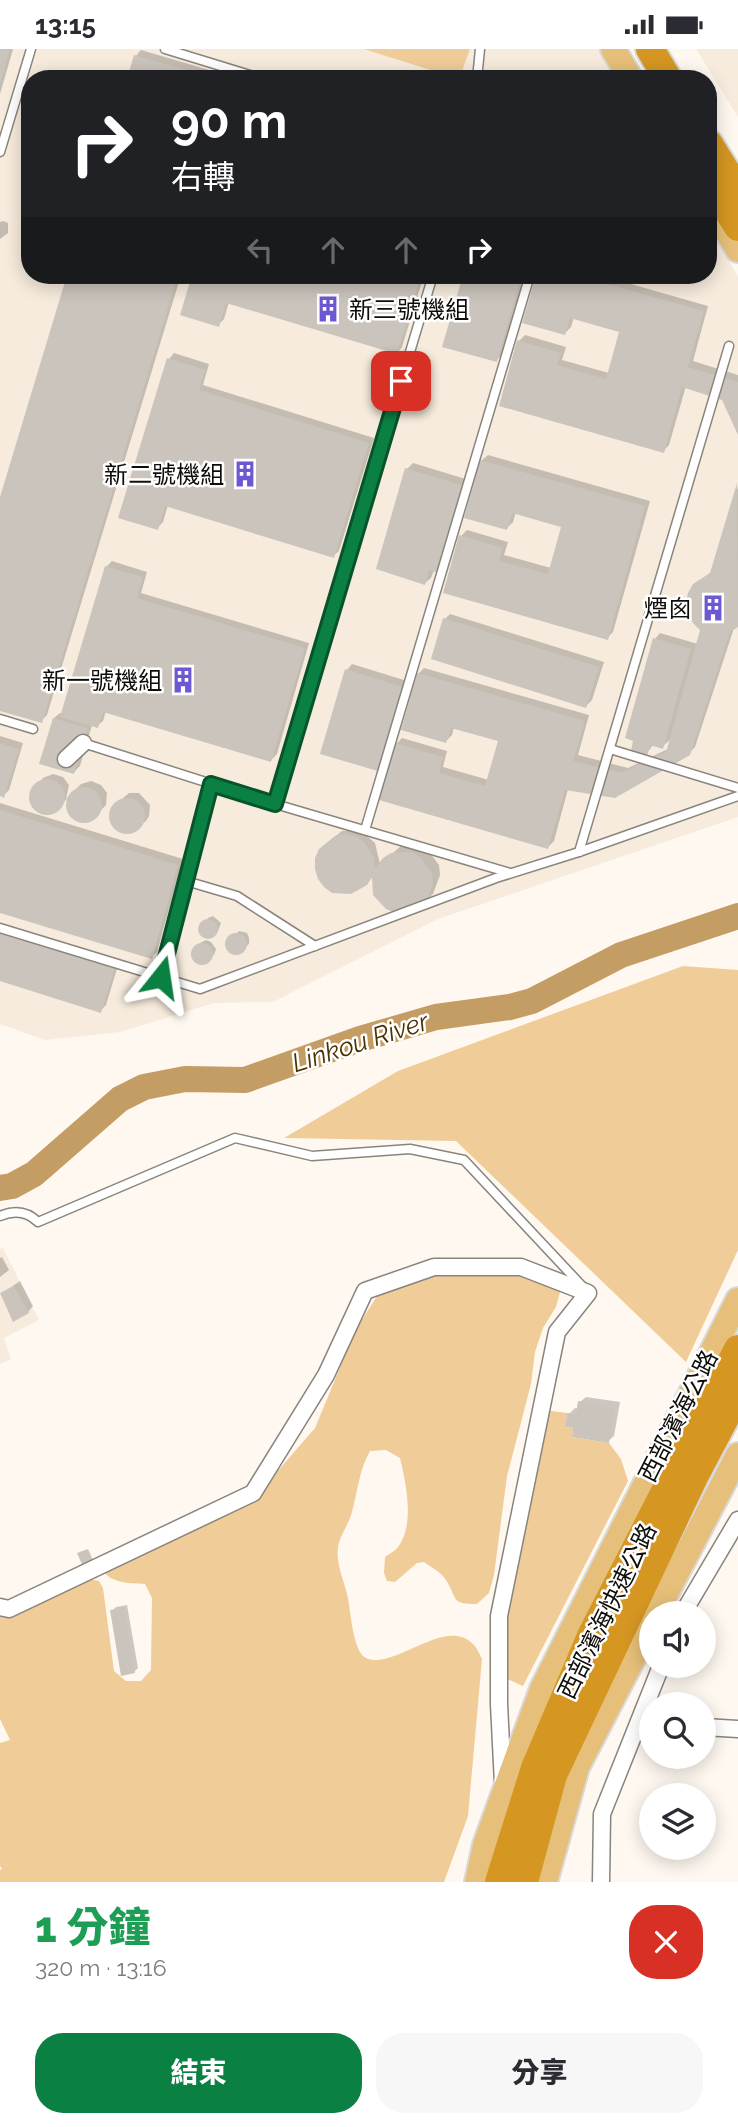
<!DOCTYPE html>
<html lang="zh-TW">
<meta charset="utf-8">
<style>
:root{--surface:#fff;--page:#f7f7f7;--text:#2b2b33;--muted:#7c7c81;--accent:#0b8043}
body{margin:0;font-family:Raleway,"Noto Sans TC",sans-serif;background:var(--page);color:var(--text);height:100vh;display:flex;flex-direction:column;font-size:26px;white-space:nowrap}
*{box-sizing:border-box;margin:0}
p{font-size:23px;color:var(--muted)}
.icon{flex:none;width:38px;height:38px;fill:none;stroke:currentColor;stroke-width:2;stroke-linecap:round;stroke-linejoin:round}
.map{position:relative;height:1833px;overflow:hidden}
.side{display:flex;flex-direction:column;background:var(--surface);flex:1}
.side>*{flex:none}
.banner{position:absolute;left:21px;top:21px;width:696px;height:214px;border-radius:28px;box-shadow:0 4px 18px #0003;background:#202124;color:#fff;overflow:hidden}
.fabs{position:absolute;left:639px;top:1552px;display:grid;gap:14px}
.fabs a{display:grid;place-items:center;width:77px;height:77px;border-radius:50%;background:var(--surface);box-shadow:0 4px 18px #0003;font-size:35px}
.pin{position:absolute;display:grid;place-items:center;width:60px;height:60px;color:#fff;margin:-30px;border-radius:14px;box-shadow:0 4px 10px #0006}
.me{position:absolute;width:77px;margin:-38px;rotate:15deg;stroke-linejoin:round;filter:drop-shadow(0 0 5px #0008)}
.turn{display:flex;align-items:center;gap:24px;height:147px;padding:0 35px;font-size:32px}
.turn .icon{width:91px;height:91px;stroke-width:2.5}
.turn b{display:block;font-size:49px;line-height:60px}
.lanes{display:flex;align-items:center;height:66px;padding:0 35px;background:#0003;justify-content:center;gap:35px;direction:ltr}
.lanes .off{opacity:.35}
.round{display:grid;place-items:center;flex:none;width:74px;height:74px;border-radius:28px;background:var(--page)}
.headline{display:flex;align-items:center;justify-content:space-between;height:119px;padding:0 35px}
h1{font-size:42px;font-weight:800;line-height:52px;color:#1e9e55}
.primary-button{display:flex;gap:14px;margin-top:auto;padding:14px 35px}
.primary-button a{flex:1;height:80px;border-radius:28px;background:var(--accent);color:#fff;font-size:28px;font-weight:800;line-height:80px;text-align:center}
.primary-button a+a{background:var(--page);color:var(--text)}
.status{display:flex;justify-content:space-between;align-items:center;height:49px;padding:0 35px;background:var(--surface);direction:ltr}
.status svg{height:19px;fill:currentColor}
.map>svg:first-child{display:block}
.built{fill:#f6ebdc}
.green{fill:#f0cc98}
.shadow{fill:#0003}
.lines{fill:none;stroke-linecap:round;stroke-linejoin:round}
.river{stroke:#c49d64;stroke-width:26}
.building{fill:#cac4bc}
.lane-casing{stroke:#89847c;stroke-width:11}
.street-casing{stroke:#89847c;stroke-width:19}
.primary-casing{stroke:#d9d8d8;stroke-width:28}
.highway-casing{stroke:#d9d8d8;stroke-width:32}
.lane{stroke:#fff;stroke-width:8}
.street{stroke:#fff;stroke-width:16}
.primary{stroke:#e6c07a;stroke-width:24}
.highway{stroke:#d59622;stroke-width:28}
.route-casing{stroke:#07532c;stroke-width:18}
.route{stroke:#0b8043;stroke-width:12}
.labels{text-anchor:middle;dominant-baseline:central;stroke-width:5;stroke-linejoin:round;paint-order:stroke}
.poi-label{font-size:24px;fill:#0f0d0a;stroke:#fff;text-anchor:end}
.street-label{font-size:24px;fill:#0f0d0a;stroke:#fff}
.water-label{font-size:26px;font-style:italic;fill:#4c3101;stroke:#fff}
</style>
<div class="status"><b>13:15</b><svg viewBox="0 0 49 12"><path d="M0 12V9h3v3zM5 12V6h3v6zM10 12V3h3v9zM15 12V0h3v12zM26 1h20v11H26zM47 4h2v5h-2z"/></svg></div>
<div class="map">
<svg width="738" height="1833" viewBox="0 0 738 1833">
<rect width="100%" height="100%" fill="#fff8f0"/>
<!-- built -->
<g class="built">
<polygon points="0,0 602,0 620,30 30,30 30,226 709,226 709,178 738,227 738,768 438,870 273,953 214,954 120,983 45,991 0,975"/>
<polygon points="696,0 738,0 738,68"/>
<polygon points="3,1199 39,1271 4,1289 11,1310 0,1315 0,1200"/>
</g>
<!-- green -->
<g class="green">
<polygon points="364,0 470,0 459,30"/>
<polygon points="683,917 738,921 738,1201 686,1313 456,1092 284,1089 398,1022"/>
<path d="M509 1218 558 1235 560 1243 556 1258 543 1279 535 1303 531 1335 507 1427 494 1526 489 1544 477 1555C450 1555 458 1550 446 1531 442 1524 431 1518 424 1513L417 1514 395 1533 387 1532 384 1524 385 1508C389 1505 395 1502 398 1498 415 1476 406 1434 400 1409L386 1401 370 1402C359 1421 358 1441 352 1463 349 1475 340 1486 338 1498 336 1515 343 1529 347 1545 351 1560 352 1605 368 1610 397 1619 447 1566 474 1596 477 1599 480 1606 482 1610L468 1767 444 1833H0V1821L2 1820 0 1817V1694L10 1691 0 1670V1557L83 1529 99 1532 103 1539 114 1622 126 1632H141L151 1621 152 1549 145 1535C130 1534 113 1535 103 1522L256 1447 315 1379 356 1280 381 1241 417 1226Z"/>
<polygon points="551,1362 567,1364 565,1378 573,1379 572,1388 609,1394 621,1410 628,1432 523,1637 505,1629 500,1587 545,1364"/>
</g>
<!-- shadow -->
<g class="shadow">
<polygon points="0,0 13,0 0,45"/>
<polygon points="141,1 240,30 129,30 136,7"/>
<polygon points="3,172 8,174 8,184 0,190 0,173"/>
<polygon points="69,226 181,226 47,666 41,672 0,660 0,454"/>
<polygon points="194,226 424,226 402,298 397,304 229,253 224,270 218,276 183,265"/>
<polygon points="465,226 525,226 502,306 496,311 444,296"/>
<polygon points="537,226 599,226 708,257 693,312 738,326 738,382 723,350 686,337 669,396 663,402 519,292 525,286 566,298 562,311 609,324 621,282 574,268 571,278 565,284 524,273"/>
<polygon points="174,304 209,315 203,336 374,389 339,502 333,507 168,456 163,473 157,479 169,310"/>
<polygon points="488,406 650,452 613,583 607,589 461,487 467,481 508,493 504,506 551,519 563,477 516,463 513,473 507,479 466,468 482,411"/>
<polygon points="413,414 469,431 431,529 425,534 407,420"/>
<polygon points="738,438 738,576 734,579 695,698 689,704 568,740 554,792 548,798 396,695 402,689 447,702 443,718 489,731 500,691 454,678 452,686 446,692 403,679 419,624 424,619 589,666 578,706 628,719 670,699 673,688 662,698 653,696 646,705 655,590 660,584 698,595 702,580 695,536 713,522"/>
<polygon points="112,512 147,523 141,544 309,594 277,705 271,711 106,662 103,672 97,677 92,676 80,717 74,723 54,669 60,664 63,665 106,518"/>
<polygon points="450,565 604,613 592,651 586,657 445,570"/>
<polygon points="352,615 407,632 383,715 377,720 347,621"/>
<polygon points="0,687 23,694 9,741 3,747 0,746"/>
<polygon points="53,725 63,728 69,736 66,750 81,735 91,732 101,736 107,744 106,756 91,771 86,772 75,770 68,761 70,747 55,761 45,764 36,759 31,745 43,729"/>
<polygon points="129,744 139,744 150,756 149,767 146,772 129,784 118,781 110,767 114,757"/>
<polygon points="0,754 183,810 157,903 151,908 0,862"/>
<polygon points="342,782 361,782 375,794 380,815 401,797 419,796 427,800 439,816 440,826 433,845 424,853 376,825 366,834 327,794"/>
<polygon points="213,867 221,874 218,882 209,888 204,887 200,880 208,869"/>
<polygon points="0,877 119,913 106,956 100,962 0,931"/>
<polygon points="239,882 247,884 249,889 249,895 237,904 231,903 228,898 228,892"/>
<polygon points="206,891 211,893 216,900 214,906 202,914 194,910 193,904 200,894"/>
<polygon points="2,1208 9,1221 0,1228 0,1209"/>
<polygon points="20,1232 33,1257 28,1263 1,1245"/>
<polygon points="586,1348 620,1353 614,1387 608,1392 575,1378 569,1365 575,1359 579,1360 580,1353"/>
<polygon points="127,1556 138,1619 134,1623 112,1562 116,1558"/>
</g>
<g class="lines">
<!-- river -->
<polyline class="river" points="0,1139 12,1137 34,1125 120,1050 144,1038 185,1030 245,1031 360,990 436,968 510,958 532,952 621,906 738,867"/>
</g>
<!-- building -->
<g class="building">
<polygon points="0,0 10,0 1,33 0,33"/>
<polygon points="134,6 214,29 214,30 127,30"/>
<polygon points="67,226 178,226 42,674 0,662 0,448"/>
<polygon points="192,226 421,226 397,305 226,254 219,278 180,266"/>
<polygon points="463,226 513,226 521,228 497,313 442,298"/>
<polygon points="536,226 575,226 704,262 688,318 738,333 738,386 722,351 682,338 664,404 499,357 517,291 561,304 557,316 606,330 619,283 570,269 565,286 522,274"/>
<polygon points="167,309 205,321 199,341 369,394 334,509 165,457 158,481 118,469"/>
<polygon points="480,411 645,457 608,591 443,544 459,486 503,499 499,512 548,525 561,478 512,464 507,481 464,469"/>
<polygon points="405,419 464,437 438,524 429,521 425,536 376,520"/>
<polygon points="737,434 738,578 730,583 690,706 615,749 565,741 548,800 379,751 395,694 443,708 439,724 485,737 498,692 451,679 446,694 401,681 417,624 585,672 573,712 621,724 665,703 667,700 700,581 693,574 688,564 686,554 688,544 693,535 710,524"/>
<polygon points="105,517 143,528 137,549 305,599 271,713 103,663 98,679 60,668"/>
<polygon points="443,569 599,618 586,659 431,610"/>
<polygon points="653,589 691,600 663,700 650,696 647,707 631,702 633,692 625,689"/>
<polygon points="345,620 403,638 378,722 320,705"/>
<polygon points="53,669 88,679 74,725 39,715"/>
<polygon points="0,694 19,700 4,749 0,747"/>
<circle cx="47" cy="748" r="18"/>
<circle cx="84" cy="756" r="18"/>
<circle cx="127" cy="767" r="18"/>
<polygon points="0,761 178,816 152,910 0,864"/>
<polygon points="345,785 355,787 364,793 374,809 375,820 383,809 391,804 411,803 420,808 432,824 433,835 425,855 396,864 386,860 373,846 372,828 367,836 351,845 332,844 324,838 318,830 315,820 315,809 319,800 335,787"/>
<circle cx="208" cy="880" r="10"/>
<polygon points="0,883 115,919 101,964 0,932"/>
<circle cx="236" cy="895" r="11"/>
<circle cx="202" cy="905" r="11"/>
<polygon points="14,1237 29,1264 13,1273 0,1244"/>
<polygon points="578,1352 615,1359 609,1394 572,1388 573,1379 565,1378 567,1364 576,1365"/>
<polygon points="88,1500 95,1516 84,1520 77,1504"/>
<polygon points="124,1559 135,1624 121,1627 110,1561"/>
</g>
<g class="lines">
<!-- lane casing -->
<g class="lane-casing">
<g id="lane">
<polyline points="165,0 263,30"/>
<polyline points="477,30 480,0"/>
<polyline points="0,103 31,0"/>
<polyline points="0,670 33,680"/>
<polyline points="83,694 275,755 433,226"/>
<polyline points="610,700 738,739"/>
<polyline points="275,755 510,824"/>
<polyline points="365,781 530,226"/>
<polyline points="579,803 729,297"/>
<polyline points="186,832 237,847 315,897"/>
<polyline points="0,879 200,940 496,829 579,803 738,747"/>
<polyline points="161,928 211,735"/>
<path d="M0 1167C14 1161 27 1162 38 1173L235 1089 312 1107 410 1100 464 1111 582 1237"/>
</g>
</g>
<!-- street casing -->
<g class="street-casing">
<g id="street">
<polyline points="66,710 83,694"/>
<polyline points="0,1558 9,1560 253,1444 326,1326 365,1242 434,1218 521,1218 588,1244 557,1283 499,1567 499,1655 503,1735"/>
<polyline points="683,1564 738,1471"/>
<polyline points="704,1678 738,1680"/>
<polyline points="601,1833 602,1765 661,1617"/>
</g>
</g>
<!-- primary casing -->
<g class="primary-casing">
<g id="primary">
<polyline points="613,0 631,30"/>
<polyline points="715,163 738,201"/>
<polyline points="656,1564 738,1406"/>
<polyline points="477,1833 485,1796 542,1640 738,1251"/>
<polyline points="545,1833 577,1718 651,1575"/>
</g>
</g>
<!-- highway casing -->
<g class="highway-casing">
<g id="highway">
<polyline points="650,0 668,30"/>
<polyline points="709,95 738,142"/>
<polyline points="709,131 738,178"/>
<polyline points="499,1833 535,1719 591,1587 738,1300"/>
<polyline points="524,1833 553,1726 694,1428 738,1344"/>
</g>
</g>
<!-- lane -->
<use href="#lane" class="lane"/>
<!-- street -->
<use href="#street" class="street"/>
<!-- primary -->
<use href="#primary" class="primary"/>
<!-- highway -->
<use href="#highway" class="highway"/>
</g>
<g class="lines">
<!-- route casing -->
<g class="route-casing">
<polyline id="route" points="161,928 211,735 275,755 401,332"/>
</g>
<!-- route -->
<use href="#route" class="route"/>
</g>
<!-- icons -->
<defs>
<g id="building-bare" transform="scale(2.1)"><path d="M-4-6H4V6H1V3H-1V6H-4ZM-2.5-4.3h1.7v1.8h-1.7ZM.8-4.3h1.7v1.8H.8ZM-2.5-1h1.7V.8h-1.7ZM.8-1h1.7V.8H.8Z" fill="#6c58d2" stroke="#fff" stroke-width="2.5" paint-order="stroke"/></g>
</defs>
<g fill-rule="evenodd">
<use href="#building-bare" x="328" y="260"/>
<use href="#building-bare" x="245" y="425"/>
<use href="#building-bare" x="713" y="559"/>
<use href="#building-bare" x="183" y="631"/>
</g>
<g class="labels">
<!-- poi labels -->
<g class="poi-label">
<text x="349" y="260" text-anchor="start">新三號機組</text>
<text x="224" y="425">新二號機組</text>
<text x="692" y="559">煙囪</text>
<text x="162" y="631">新一號機組</text>
</g>
<!-- street labels -->
<g class="street-label">
<text transform="translate(678 1367) rotate(-63)">西部濱海公路</text>
<text transform="translate(607 1562) rotate(-64)">西部濱海快速公路</text>
</g>
<!-- water labels -->
<g class="water-label">
<text transform="translate(360 993) rotate(-18)">Linkou River</text>
</g>
</g>
</svg>
<div class="fabs">
<a><svg class="icon" aria-label="sound" viewBox="0 0 24 24"><path d="M4 9h4l5-4v14l-5-4H4zM17 9q2 3 0 6"/></svg></a>
<a><svg class="icon" aria-label="search" viewBox="0 0 24 24"><circle cx="10" cy="10" r="6"/><path d="M15 15l6 6"/></svg></a>
<a><svg class="icon" aria-label="layers" viewBox="0 0 24 24"><path d="M12 4l9 5-9 5-9-5zM3 14l9 5 9-5"/></svg></a>
</div>
<div class="pin" style="left:401px;top:332px;background:#d93025"><svg class="icon" aria-label="arrive" viewBox="0 0 24 24"><path d="M6 21V4h12l-3 4 3 4H6"/></svg></div>
<svg class="me" style="left:161px;top:928px" viewBox="-20 -20 40 40"><path d="M0-17L14 15 0 8-14 15z" fill="#0b8043" stroke="#fff" stroke-width="4"/></svg>
<div class="banner">
<div class="turn"><svg class="icon" aria-label="right" viewBox="0 0 24 24"><path d="M7 20v-9h11M14 6l5 5-5 5"/></svg><div><b>90 m</b>右轉</div></div>
<div class="lanes"><svg class="icon off" aria-label="left" viewBox="0 0 24 24"><path d="M17 20v-9H6M10 6l-5 5 5 5"/></svg><svg class="icon off" aria-label="ahead" viewBox="0 0 24 24"><path d="M12 20V5M6 11l6-6 6 6"/></svg><svg class="icon off" aria-label="ahead" viewBox="0 0 24 24"><path d="M12 20V5M6 11l6-6 6 6"/></svg><svg class="icon" aria-label="right" viewBox="0 0 24 24"><path d="M7 20v-9h11M14 6l5 5-5 5"/></svg></div>
</div>
</div>
<section class="side">
<div class="headline"><div><h1>1 分鐘</h1><p>320 m · 13:16</p></div><a class="round" style="background:#d93025;color:#fff"><svg class="icon" aria-label="close" viewBox="0 0 24 24"><path d="M6 6l12 12M18 6L6 18"/></svg></a></div>
<div class="primary-button"><a>結束</a><a>分享</a></div>
</section>
